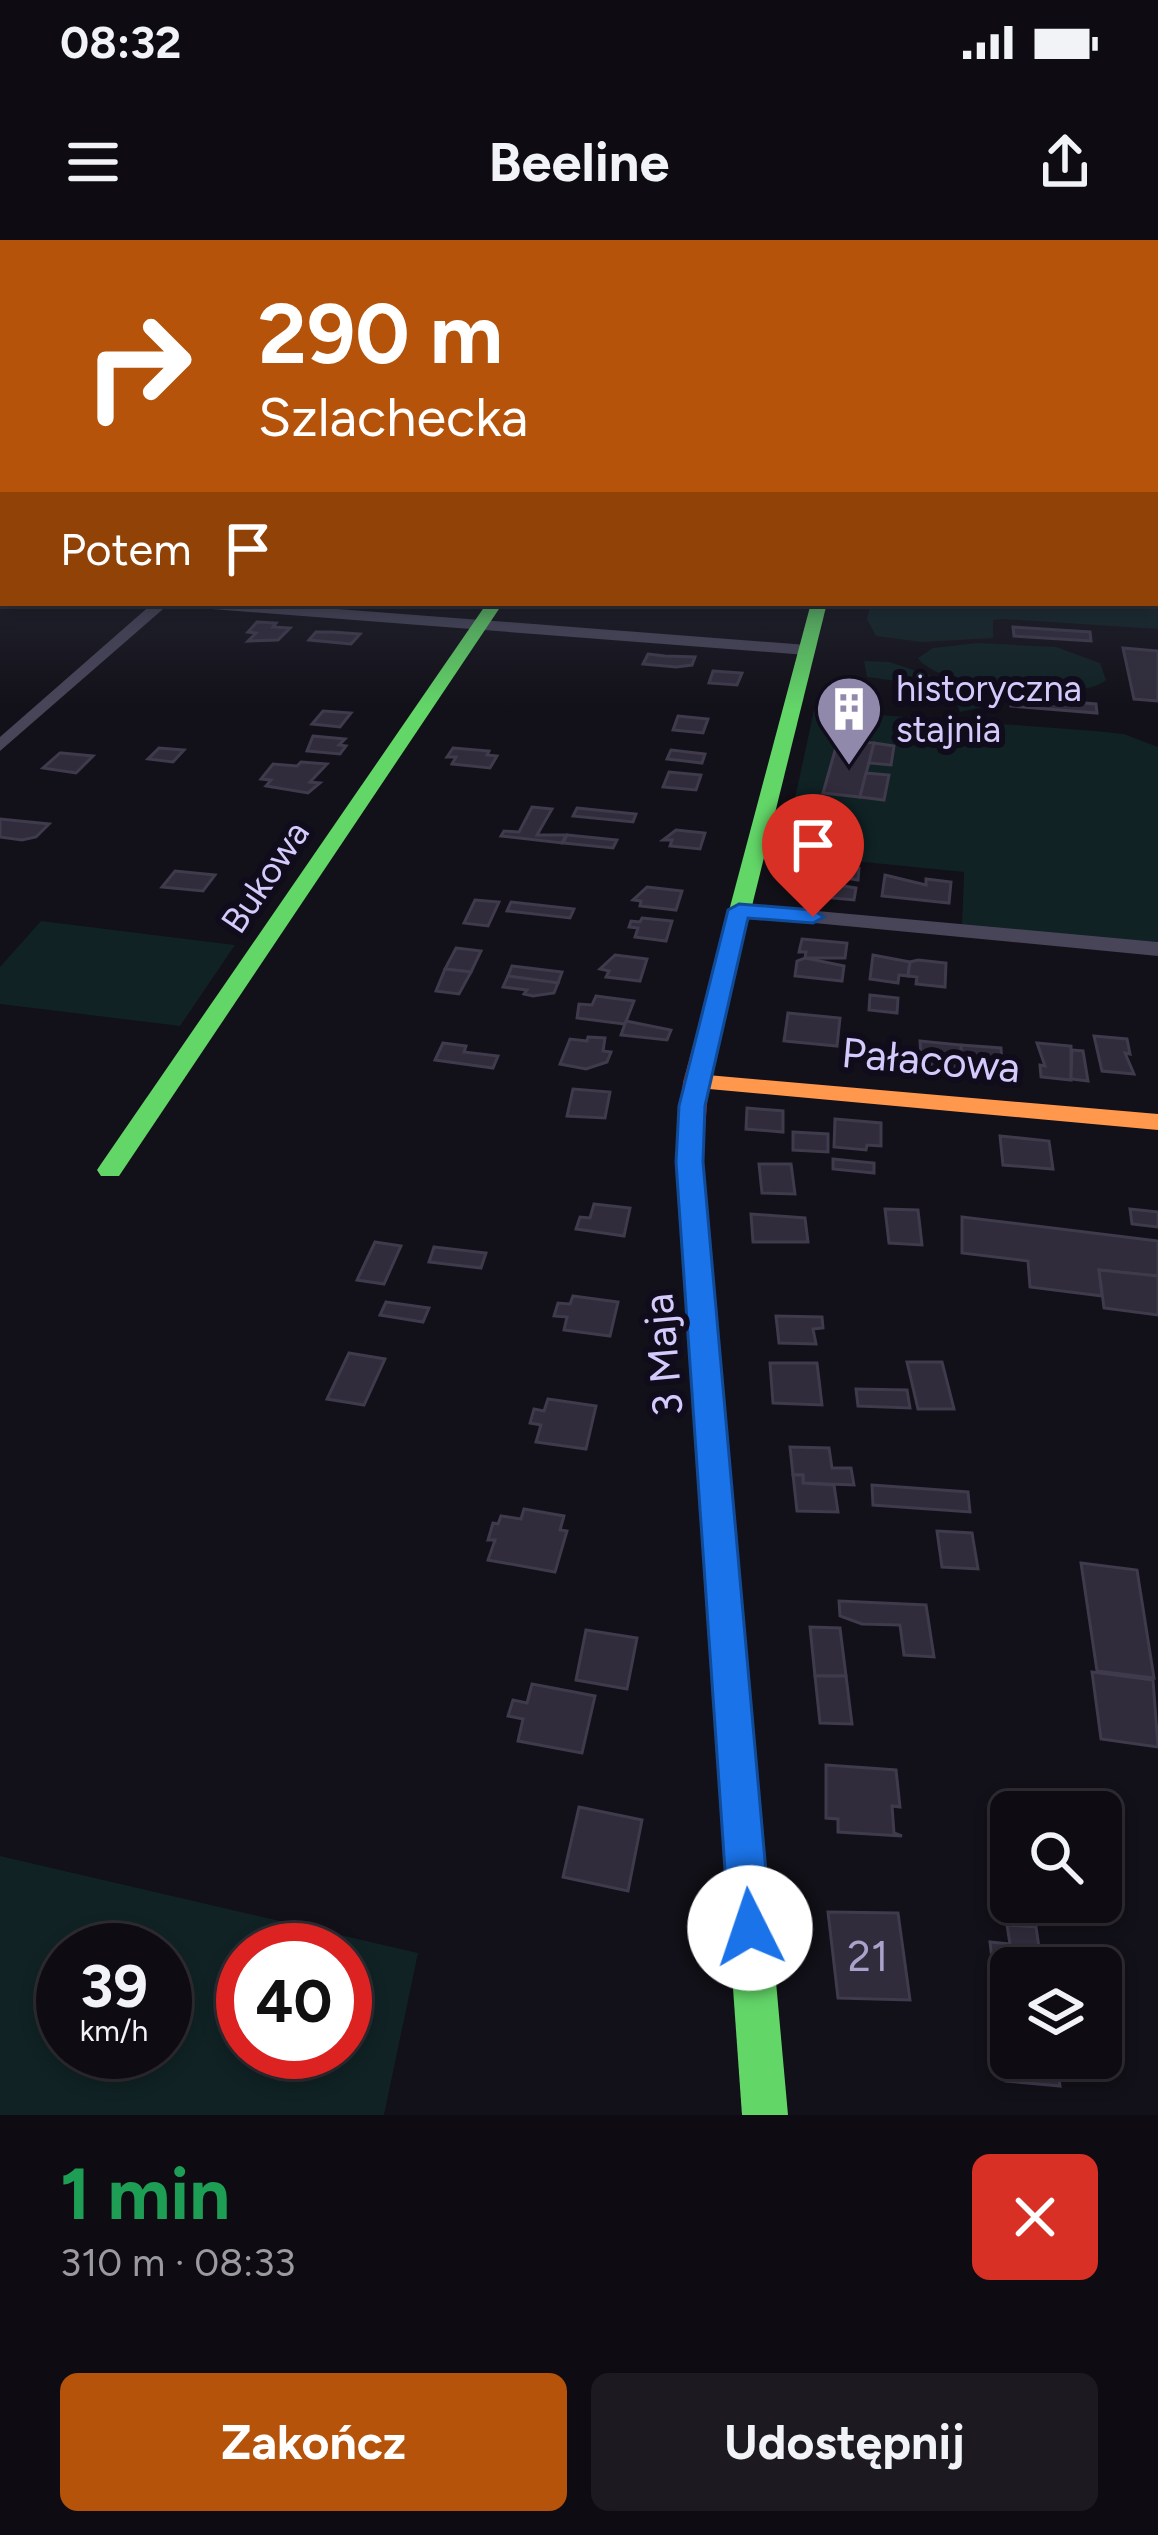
<!DOCTYPE html>
<html lang="pl">
<meta charset="utf-8">
<style>
:root{--surface:#0e0c12;--page:#1c1a20;--text:#f1f3f6;--muted:#9b9b9f;--line:#2e2c32;--accent:#b45309}
body{margin:0;font-family:Figtree,sans-serif;background:var(--page);color:var(--text);height:100vh;display:flex;flex-direction:column;font-size:45px;white-space:nowrap}
*{box-sizing:border-box;margin:0}
p{font-size:39px;color:var(--muted)}
.icon{flex:none;width:66px;height:66px;fill:none;stroke:currentColor;stroke-width:2;stroke-linecap:round;stroke-linejoin:round}
.map{position:relative;height:1875px;overflow:hidden}
.details{display:flex;flex-direction:column;background:var(--surface);flex:1}
.details>*{flex:none}
.guide{position:absolute;left:0px;top:0px;width:1158px;height:366px;box-shadow:0 6px 18px #0003,0 0 0 3px var(--line);background:#b45309;color:#fff;overflow:hidden}
.controls{position:absolute;left:990px;top:1551px;display:grid;gap:24px}
.controls a{display:grid;place-items:center;width:132px;height:132px;border-radius:18px;background:var(--surface);box-shadow:0 6px 18px #0003,0 0 0 3px var(--line);font-size:60px}
.speed{position:absolute;left:36px;top:1683px;display:flex;gap:24px;font-size:60px;font-weight:700;text-align:center}
.speed>*{display:grid;place-content:center;width:156px;height:156px;border-radius:50%;background:var(--surface);box-shadow:0 6px 18px #0003,0 0 0 3px var(--line);line-height:1}
.speed small{font-size:30px;font-weight:400}
.speed .limit{border:18px solid #d22;background:#fff;color:#111}
.pin{position:absolute;display:grid;place-items:center;width:102px;height:102px;color:#fff;margin:-123px -51px;border-radius:50% 50% 50% 0;rotate:-45deg;box-shadow:0 0 12px #0007}
.pin .icon{rotate:45deg}
.me{position:absolute;width:132px;margin:-66px;rotate:356deg;stroke-linejoin:round;filter:drop-shadow(0 0 9px #0008)}
.turn{display:flex;align-items:center;gap:42px;height:252px;padding:0 60px;font-size:54px}
.turn .icon{width:156px;height:156px;stroke-width:2.5}
.turn b{display:block;font-size:84px;line-height:102px}
.then{display:flex;align-items:center;height:114px;padding:0 60px;background:#0003;gap:24px;font-size:45px}
.round{display:grid;place-items:center;flex:none;width:126px;height:126px;border-radius:18px;background:var(--page)}
.overview{display:flex;align-items:center;justify-content:space-between;height:204px;padding:0 60px}
h1{font-size:72px;font-weight:700;line-height:90px;color:#1e9e55}
.cta{display:flex;gap:24px;margin-top:auto;padding:24px 60px}
.cta a{flex:1;height:138px;border-radius:18px;background:var(--accent);color:#fff;font-size:48px;font-weight:700;line-height:138px;text-align:center}
.cta a+a{background:var(--page);color:var(--text)}
.status{display:flex;justify-content:space-between;align-items:center;height:84px;padding:0 60px;background:var(--surface);direction:ltr}
.status svg{height:33px;fill:currentColor}
header{display:flex;justify-content:space-between;align-items:center;height:156px;padding:0 60px;background:var(--surface);font-size:54px;font-weight:700}
.map>svg:first-child{display:block}
.green{fill:#102224;fill-rule:evenodd}
.building{fill:#302c3b;stroke:#3f3a4c;stroke-width:3}
.lines{fill:none;stroke-linecap:round;stroke-linejoin:round}
.street{fill:#484559;fill-rule:evenodd}
.fast{fill:#63d668;fill-rule:evenodd}
.slow{fill:#ff974d;fill-rule:evenodd}
.jam{fill:#b3261e;fill-rule:evenodd}
.route{fill:#1a73e8;stroke:#114b97;stroke-width:3}
.labels{text-anchor:middle;dominant-baseline:central;stroke-width:12;stroke-linejoin:round;paint-order:stroke}
.far-poi-label{font-size:36px;fill:#d4cafc;stroke:#100c1c;text-anchor:start}
.far-street-label{font-size:36px;fill:#d4cafc;stroke:#100c1c}
.street-label{font-size:42px;fill:#d4cafc;stroke:#100c1c}
.near-number-label{font-size:42px;fill:#aba2cc}
</style>
<div class="status"><b>08:32</b><svg viewBox="0 0 49 12"><path d="M0 12V9h3v3zM5 12V6h3v6zM10 12V3h3v9zM15 12V0h3v12zM26 1h20v11H26zM47 4h2v5h-2z"/></svg></div>
<header><svg class="icon" aria-label="menu" viewBox="0 0 24 24"><path d="M4 6h16M4 12h16M4 18h16"/></svg>Beeline<svg class="icon" aria-label="share" viewBox="0 0 24 24"><path d="M12 15V3M7 8l5-5 5 5M5 13v7h14v-7"/></svg></header>
<div class="map">
<svg width="1158" height="1875" viewBox="0 0 1158 1875">
<rect width="100%" height="100%" fill="#121018"/>
<!-- green -->
<g class="green">
<polygon points="1155,206 1158,389 1003,379 993,380 993,398 921,402 876,396 867,379 871,363 1155,363"/>
<path d="M977 403 1056 407 1100 423 1106 440C1081 464 936 448 918 418L933 408Z"/>
<polygon points="864,421 890,422 974,451 981,454 983,467 960,472 958,466 910,443 867,437"/>
<polygon points="814,470 1095,491 1124,494 1158,507 1158,702 962,687 964,632 783,614"/>
<polygon points="41,681 235,705 180,786 0,764 0,727"/>
<path d="M0 1616 418 1713 384 1875H0ZM63 1710H165V1812H63ZM243 1710H345V1812H243Z"/>
</g>
<!-- building -->
<g class="building">
<polygon points="257,382 276,383 273,387 290,388 278,400 248,401 256,393 248,392"/>
<polygon points="1013,387 1090,392 1091,401 1014,396"/>
<polygon points="316,392 332,392 360,394 351,404 309,400"/>
<polygon points="1123,408 1158,411 1158,461 1134,459"/>
<polygon points="648,414 665,416 695,417 692,425 676,427 643,424"/>
<polygon points="713,431 742,433 737,445 709,443"/>
<polygon points="1011,457 1096,464 1097,473 1011,466"/>
<polygon points="323,471 351,473 340,487 312,484"/>
<polygon points="678,476 708,479 703,493 673,490"/>
<polygon points="313,496 345,499 339,505 346,506 340,514 307,511"/>
<polygon points="838,500 874,503 860,557 823,553"/>
<polygon points="874,503 894,506 891,525 869,523"/>
<polygon points="159,508 184,510 173,522 148,519"/>
<polygon points="453,508 489,511 487,515 497,516 490,528 452,524 456,517 447,517"/>
<polygon points="671,510 705,514 702,523 667,519"/>
<polygon points="60,513 62,513 93,516 76,533 43,528"/>
<polygon points="301,522 327,524 310,542 320,543 308,553 266,546 271,540 261,539 273,524 297,526"/>
<polygon points="669,532 701,535 696,550 663,547"/>
<polygon points="866,533 889,535 884,560 860,557"/>
<polygon points="532,567 552,569 537,595 566,595 562,603 501,596 504,591 519,592"/>
<polygon points="577,568 636,574 633,582 573,576"/>
<polygon points="0,579 49,584 36,597 22,600 0,597"/>
<polygon points="676,590 705,593 700,609 670,606 672,600 663,600"/>
<polygon points="567,595 617,600 613,608 563,603"/>
<polygon points="817,623 859,628 858,640 845,638 844,646 856,648 854,660 811,656 821,636 815,635"/>
<polygon points="175,631 215,635 203,651 162,647"/>
<polygon points="885,635 926,645 926,639 951,642 949,663 882,656"/>
<polygon points="647,647 682,651 676,670 640,666 641,661 633,660"/>
<polygon points="475,660 499,662 488,686 464,683"/>
<polygon points="511,662 574,669 570,678 507,671"/>
<polygon points="642,678 672,681 666,701 635,697 638,688 629,687 631,681 640,682"/>
<polygon points="802,699 847,703 845,718 805,718 806,712 799,712"/>
<polygon points="456,708 481,711 471,732 445,729"/>
<polygon points="615,715 647,719 640,741 606,737 609,731 600,729"/>
<polygon points="873,715 910,722 908,736 899,735 898,743 870,739"/>
<polygon points="805,718 844,726 842,741 795,736 797,721"/>
<polygon points="918,720 946,723 945,747 916,744 917,737 908,736 910,722"/>
<polygon points="512,726 562,732 558,743 508,736"/>
<polygon points="445,729 471,732 459,754 436,751"/>
<polygon points="508,736 558,743 554,753 533,756 524,754 527,750 503,747"/>
<polygon points="870,755 898,758 897,773 869,770"/>
<polygon points="596,756 634,761 625,784 577,778 579,764 592,765"/>
<polygon points="788,773 840,778 837,806 784,801"/>
<polygon points="626,781 671,790 667,800 621,795"/>
<polygon points="1094,796 1127,799 1130,814 1125,813 1134,834 1102,831"/>
<polygon points="588,797 605,798 603,811 611,812 607,822 586,829 560,824 570,799 587,801"/>
<polygon points="920,801 961,805 962,834 931,832 930,817 921,816"/>
<polygon points="443,803 466,806 464,812 498,816 493,828 435,820"/>
<polygon points="1037,803 1071,806 1071,840 1041,837 1040,825 1045,826"/>
<polygon points="961,805 1001,808 1002,824 994,823 995,837 962,834"/>
<polygon points="1072,810 1083,811 1088,841 1071,839"/>
<polygon points="573,849 610,852 605,878 567,876"/>
<polygon points="747,868 783,871 783,892 746,889"/>
<polygon points="835,879 881,883 881,906 867,905 866,910 834,907"/>
<polygon points="793,892 828,894 828,912 793,910"/>
<polygon points="1000,896 1049,901 1053,929 1003,925"/>
<polygon points="833,919 874,923 874,933 833,929"/>
<polygon points="759,924 791,924 795,954 762,953"/>
<polygon points="594,964 630,968 624,996 576,989 580,977 590,978"/>
<polygon points="885,969 918,970 922,1005 889,1003"/>
<polygon points="1130,969 1158,972 1158,987 1132,984"/>
<polygon points="751,974 805,978 808,1002 753,1002"/>
<polygon points="962,977 1158,1001 1158,1036 1099,1030 1102,1056 1030,1047 1028,1021 962,1013"/>
<polygon points="375,1002 401,1006 384,1044 357,1040"/>
<polygon points="434,1007 486,1013 481,1028 429,1022"/>
<polygon points="1099,1030 1158,1036 1158,1075 1104,1068"/>
<polygon points="573,1056 618,1062 610,1096 564,1090 567,1077 554,1076 558,1063 570,1064"/>
<polygon points="386,1062 429,1068 423,1082 380,1075"/>
<polygon points="776,1076 822,1077 823,1088 813,1089 816,1104 779,1103"/>
<polygon points="349,1113 385,1119 364,1165 327,1159"/>
<polygon points="907,1122 942,1122 954,1169 918,1169"/>
<polygon points="770,1123 817,1123 822,1165 773,1163"/>
<polygon points="856,1149 907,1150 910,1168 858,1166"/>
<polygon points="548,1159 596,1166 586,1209 536,1202 541,1185 530,1183 534,1169 544,1171"/>
<polygon points="790,1207 829,1208 832,1228 851,1228 854,1245 803,1243 803,1235 793,1235"/>
<polygon points="793,1235 803,1235 803,1243 834,1245 838,1272 797,1271"/>
<polygon points="872,1245 968,1252 970,1272 873,1265"/>
<polygon points="524,1269 564,1276 560,1290 567,1291 555,1332 488,1320 495,1300 488,1300 493,1283 498,1284 501,1276 521,1279"/>
<polygon points="937,1291 972,1293 978,1329 942,1327"/>
<polygon points="1081,1323 1137,1330 1154,1438 1097,1431"/>
<polygon points="839,1361 926,1365 934,1417 904,1415 900,1385 862,1384 840,1376"/>
<polygon points="810,1387 840,1388 846,1436 815,1436"/>
<polygon points="586,1390 637,1398 627,1449 576,1440"/>
<polygon points="1092,1432 1153,1440 1158,1507 1101,1499"/>
<polygon points="815,1436 846,1436 852,1484 820,1483"/>
<polygon points="532,1444 595,1456 582,1513 518,1501 523,1479 508,1476 513,1460 527,1463"/>
<polygon points="826,1525 896,1530 900,1567 892,1566 894,1593 902,1596 838,1592 838,1579 826,1578"/>
<polygon points="579,1567 642,1580 628,1651 563,1637"/>
<polygon points="828,1672 898,1673 910,1760 838,1758"/>
<polygon points="1007,1685 1036,1687 1042,1728 1011,1728 1011,1818 1056,1818 1060,1846 1006,1841 990,1702 1010,1704"/>
</g>
<g class="lines">
<!-- street -->
<g class="street">
<polygon points="3,264 3,273 0,274 0,265"/>
<rect x="0" y="343" width="3" height="8"/>
<polygon points="153,363 170,363 0,511 0,497"/>
<polygon points="191,363 259,363 807,405 815,410 807,415 199,368"/>
<polygon points="739,664 1158,702 1158,716 731,675 728,670"/>
</g>
<!-- fast -->
<g class="fast">
<polygon points="487,363 503,363 119,936 101,936 97,930 101,924"/>
<polygon points="811,363 827,363 722,787 710,794 698,787"/>
<polygon points="723,1338 736,1342 741,1353 788,1875 742,1875 705,1353 710,1342"/>
</g>
<!-- slow -->
<polygon class="slow" points="696,834 1158,874 1158,890 687,847 683,842"/>
<!-- jam -->
<polygon class="jam" points="710,780 722,787 709,842 702,922 741,1353 736,1364 723,1368 710,1364 705,1353 676,922 683,842 698,787"/>
</g>
<!-- sky -->
<linearGradient id="sky" x2="0" y2="1"><stop stop-color="#0a090d"/><stop offset="0.44" stop-color="#333748"/><stop offset="1" stop-color="#333748" stop-opacity="0"/></linearGradient>
<rect width="1158" height="469" fill="url(#sky)"/>
<!-- route -->
<polygon class="route" points="739,664 813,670 824,677 813,683 748,678 705,866 703,922 771,1688 765,1703 750,1709 735,1703 729,1688 676,922 679,866 728,670"/>
<!-- icons -->
<defs>
<g id="building-pin" transform="scale(3.45)"><path d="M0 17L-7.5 6A9.5 9.5 0 1 1 7.5 6Z" fill="#9089ac" stroke="#100c1c"/><path d="M-4-6H4V6H1V3H-1V6H-4ZM-2.5-4.3h1.7v1.8h-1.7ZM.8-4.3h1.7v1.8H.8ZM-2.5-1h1.7V.8h-1.7ZM.8-1h1.7V.8H.8Z" fill="#fff"/></g>
</defs>
<g fill-rule="evenodd">
<use href="#building-pin" x="849" y="469"/>
</g>
<g class="labels">
<!-- far-poi labels -->
<g class="far-poi-label">
<text x="896" y="448">historyczna<tspan x="896" dy="41">stajnia</tspan></text>
</g>
<!-- far-street labels -->
<g class="far-street-label">
<text transform="translate(265 637) rotate(-56)">Bukowa</text>
</g>
<!-- street labels -->
<g class="street-label">
<text transform="translate(931 820) rotate(5)">Pałacowa</text>
<text transform="translate(663 1115) rotate(-95)">3 Maja</text>
</g>
<!-- near-number labels -->
<g class="near-number-label">
<text x="868" y="1716">21</text>
</g>
</g>
</svg>
<div class="controls">
<a><svg class="icon" aria-label="search" viewBox="0 0 24 24"><circle cx="10" cy="10" r="6"/><path d="M15 15l6 6"/></svg></a>
<a><svg class="icon" aria-label="layers" viewBox="0 0 24 24"><path d="M12 4l9 5-9 5-9-5zM3 14l9 5 9-5"/></svg></a>
</div>
<div class="speed"><div>39<small>km/h</small></div><div class="limit">40</div></div>
<div class="pin" style="left:813px;top:677px;background:#d93025"><svg class="icon" aria-label="arrive" viewBox="0 0 24 24"><path d="M6 21V4h12l-3 4 3 4H6"/></svg></div>
<svg class="me" style="left:750px;top:1688px" viewBox="-20 -20 40 40"><circle r="19" fill="#fff"/><path d="M0-13L10 11 0 6-10 11z" fill="#1a73e8"/></svg>
<div class="guide">
<div class="turn"><svg class="icon" aria-label="right" viewBox="0 0 24 24"><path d="M7 20v-9h11M14 6l5 5-5 5"/></svg><div><b>290 m</b>Szlachecka</div></div>
<div class="then">Potem<svg class="icon" aria-label="arrive" viewBox="0 0 24 24"><path d="M6 21V4h12l-3 4 3 4H6"/></svg></div>
</div>
</div>
<section class="details">
<div class="overview"><div><h1>1 min</h1><p>310 m · 08:33</p></div><a class="round" style="background:#d93025;color:#fff"><svg class="icon" aria-label="close" viewBox="0 0 24 24"><path d="M6 6l12 12M18 6L6 18"/></svg></a></div>
<div class="cta"><a>Zakończ</a><a>Udostępnij</a></div>
</section>
